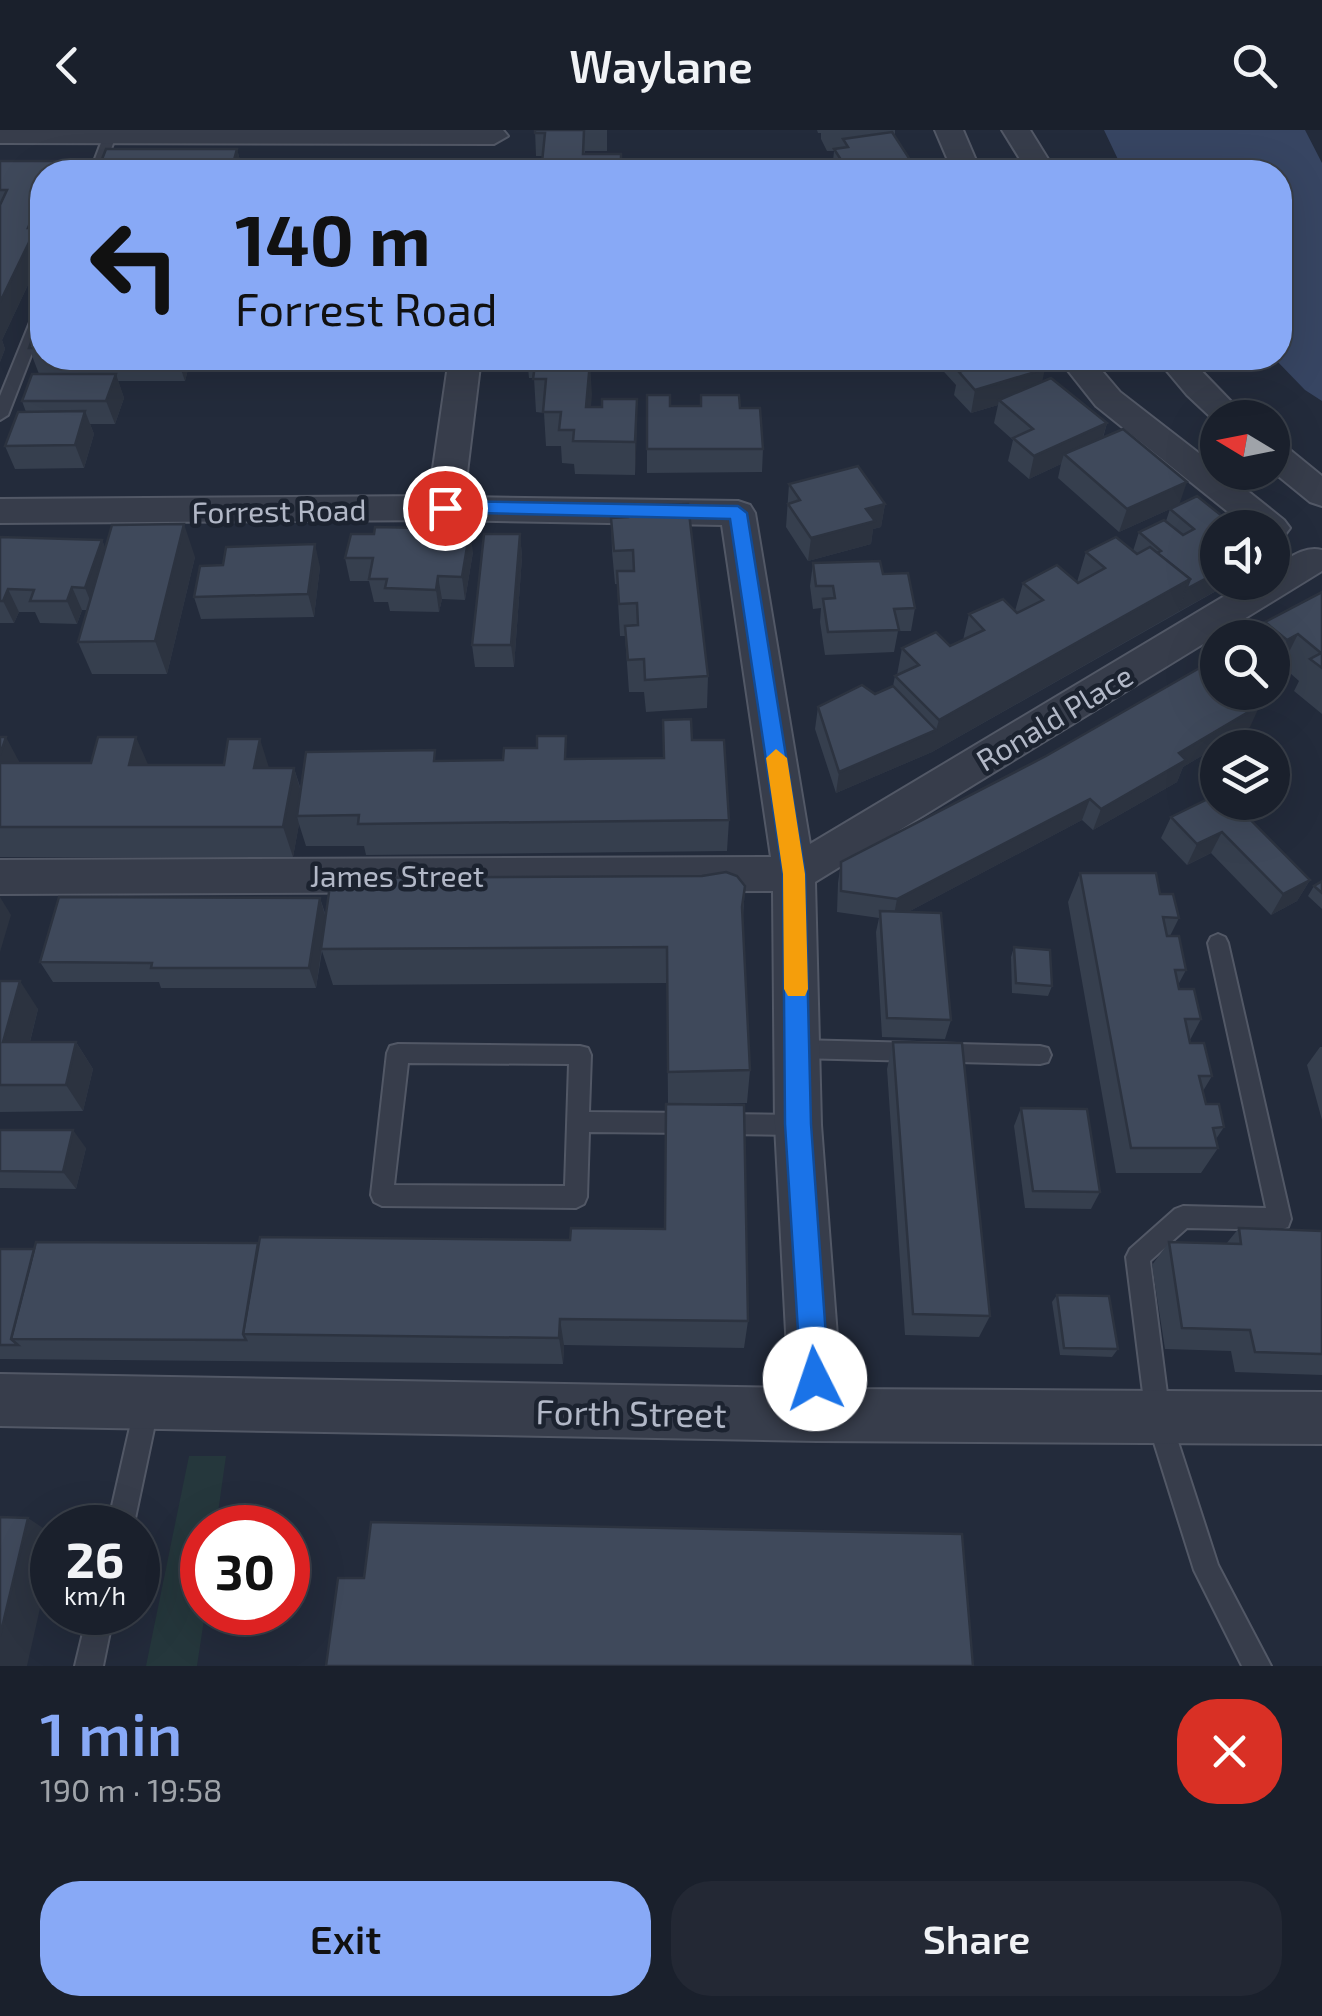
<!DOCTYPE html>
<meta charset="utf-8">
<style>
:root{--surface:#1a202c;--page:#232834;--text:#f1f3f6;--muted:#9fa3a9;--line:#383e48;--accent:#88a9f6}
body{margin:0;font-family:"Exo 2",sans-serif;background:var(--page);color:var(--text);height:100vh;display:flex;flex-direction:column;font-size:38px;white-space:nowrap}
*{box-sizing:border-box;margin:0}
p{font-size:32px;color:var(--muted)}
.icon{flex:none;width:55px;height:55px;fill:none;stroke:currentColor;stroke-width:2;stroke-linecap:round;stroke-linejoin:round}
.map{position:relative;height:1536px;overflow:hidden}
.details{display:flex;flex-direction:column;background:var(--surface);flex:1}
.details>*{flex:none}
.guide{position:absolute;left:30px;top:30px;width:1262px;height:210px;border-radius:40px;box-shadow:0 10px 40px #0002,0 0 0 2px var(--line);background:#88a9f6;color:#111;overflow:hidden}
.needle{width:65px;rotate:280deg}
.buttons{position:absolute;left:1200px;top:270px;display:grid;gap:20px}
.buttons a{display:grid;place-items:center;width:90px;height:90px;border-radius:50%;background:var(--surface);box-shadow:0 10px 40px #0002,0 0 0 2px var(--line);font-size:50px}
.speed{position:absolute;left:30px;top:1375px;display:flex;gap:20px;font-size:50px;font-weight:700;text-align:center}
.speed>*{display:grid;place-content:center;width:130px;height:130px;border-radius:50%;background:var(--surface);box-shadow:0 10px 40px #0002,0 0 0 2px var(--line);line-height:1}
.speed small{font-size:25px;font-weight:400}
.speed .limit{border:15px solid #d22;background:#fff;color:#111}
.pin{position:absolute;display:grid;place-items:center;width:85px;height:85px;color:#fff;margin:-42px;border:5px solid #fff;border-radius:50%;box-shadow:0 2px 10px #0007}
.me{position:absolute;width:110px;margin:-55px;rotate:356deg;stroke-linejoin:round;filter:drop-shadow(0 0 8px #0008)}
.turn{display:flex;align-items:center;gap:35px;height:210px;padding:0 40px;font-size:45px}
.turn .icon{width:130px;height:130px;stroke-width:2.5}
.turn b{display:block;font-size:70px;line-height:85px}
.round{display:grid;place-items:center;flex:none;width:105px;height:105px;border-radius:40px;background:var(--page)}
.headline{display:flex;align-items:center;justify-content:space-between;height:170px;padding:0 40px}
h1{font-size:60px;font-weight:600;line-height:75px;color:var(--accent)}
.button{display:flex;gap:20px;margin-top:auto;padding:20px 40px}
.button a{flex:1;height:115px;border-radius:40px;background:var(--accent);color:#111;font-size:40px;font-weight:600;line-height:115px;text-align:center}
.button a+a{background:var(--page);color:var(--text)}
header{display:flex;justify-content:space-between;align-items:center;height:130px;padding:0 40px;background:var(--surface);font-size:45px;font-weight:600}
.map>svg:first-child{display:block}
.green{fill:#25373c}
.water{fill:#374562}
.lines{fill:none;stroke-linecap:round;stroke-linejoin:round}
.service-casing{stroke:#525866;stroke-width:4}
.minor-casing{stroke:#525866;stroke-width:4}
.service{fill:#373d4b;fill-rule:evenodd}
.minor{fill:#373d4b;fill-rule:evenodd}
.wall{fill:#363f4e}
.shaded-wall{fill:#2c3340}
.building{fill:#3f495b;stroke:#2c3340;stroke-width:2.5}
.route{fill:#1a73e8;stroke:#114b97;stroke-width:2.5}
.slow{fill:#f59e0b}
.labels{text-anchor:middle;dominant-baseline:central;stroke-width:9;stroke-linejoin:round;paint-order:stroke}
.street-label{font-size:30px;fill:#b2b8c7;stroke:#1c2330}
.near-street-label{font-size:35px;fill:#b2b8c7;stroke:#1c2330}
</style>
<header><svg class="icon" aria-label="back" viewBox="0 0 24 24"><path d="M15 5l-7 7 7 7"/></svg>Waylane<svg class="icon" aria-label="search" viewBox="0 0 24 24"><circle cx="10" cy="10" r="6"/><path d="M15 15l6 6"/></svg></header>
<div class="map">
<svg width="1322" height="1536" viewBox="0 0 1322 1536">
<rect width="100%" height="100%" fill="#232b3b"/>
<!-- green -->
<polygon class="green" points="189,1326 226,1326 216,1397 202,1398 205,1483 197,1536 146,1536"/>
<!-- water -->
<polygon class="water" points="1104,0 1305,0 1322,33 1322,271 1305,260 1274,228 1280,228 1280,42 1124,42"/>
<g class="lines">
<!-- service casing -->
<g class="service-casing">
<g id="service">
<polygon points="110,1 116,5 103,42 90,42 104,5"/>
<polygon points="42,176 42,197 8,285 0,290 0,266 35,180"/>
<polygon points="1218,804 1225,807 1228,813 1291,1089 1288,1097 1280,1100 1187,1098 1150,1131 1170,1287 1218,1435 1271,1536 1242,1536 1194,1440 1146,1287 1126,1127 1130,1119 1175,1079 1183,1076 1266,1078 1208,813 1211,807"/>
<polygon points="797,910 1040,916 1048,918 1051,925 1048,932 1040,934 797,928 789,926 786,919 789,912"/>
<path d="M398 914 580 916 588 918 591 925 589 982 691 983 699 986 702 993 699 1000 691 1003 589 1002 587 1067 584 1074 576 1078 382 1076 374 1072 371 1065 387 923 390 916ZM408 933 569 934 565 1056 394 1055Z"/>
<polygon points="720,984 798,985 806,988 809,995 806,1002 798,1005 720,1004 712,1001 709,994 712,987"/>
<polygon points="147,1263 156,1266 159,1275 133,1398 107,1398 135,1275 138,1266"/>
<polygon points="88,1482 114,1482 103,1536 75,1536"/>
</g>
</g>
<!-- minor casing -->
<g class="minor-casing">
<g id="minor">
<polygon points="0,0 503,0 508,6 494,14 0,13"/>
<polygon points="935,0 963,0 981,42 953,42"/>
<polygon points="1002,0 1030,0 1056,42 1028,42"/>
<path d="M449 228H481L464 367 738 371 750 375 755 383 810 714 1248 452H1272V438C1288 429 1304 415 1322 420V441L815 752 821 995 841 1259 1322 1262V1314L817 1311 0 1296V1244L789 1258 775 995 773 761 0 764V730L771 727 722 395 445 390 0 393V369L429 366Z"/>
<polygon points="1058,228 1091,228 1120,262 1218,338 1218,342 1224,342 1284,390 1290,398 1284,406 1272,410 1272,398 1248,398 1096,276"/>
<polygon points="1156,228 1189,228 1247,288 1218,288 1218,294 1187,265"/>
<polygon points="1272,312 1284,315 1322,346 1322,376 1310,372 1272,341"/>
</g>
</g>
<!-- service -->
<use href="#service" class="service"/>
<!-- minor -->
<use href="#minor" class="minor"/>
</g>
<!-- wall -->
<g class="wall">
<polygon points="535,0 607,0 607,21 585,21 585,24 621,24 621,42 541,42 543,26 536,26"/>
<polygon points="817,0 895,0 895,6 918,42 832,42 834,21 827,21 821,9 821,3 818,3"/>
<polygon points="237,19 243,42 97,42"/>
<polygon points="0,31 42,42 42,107 41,111 42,125 2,210 5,219 0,232"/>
<polygon points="42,185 42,228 191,228 185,251 118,251 124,268 115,294 90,294 94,304 84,338 15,339 5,316 26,282 22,271 39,244 29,218"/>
<polygon points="527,228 583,228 583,232 590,232 591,277 602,277 637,269 635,345 575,344 574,334 562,333 561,316 546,316 544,283 536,282 534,248 529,248"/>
<polygon points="935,228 1034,228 1042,251 1107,293 1103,308 1179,375 1119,402 1058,348 1061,334 1029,349 1008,331 1013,310 994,293 998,275 971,283 954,265 956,255 935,232"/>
<polygon points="647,265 670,276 740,278 763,319 762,342 647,343"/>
<polygon points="789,354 885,374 881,397 873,399 871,414 808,431 786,397"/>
<polygon points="1197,366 1232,452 932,622 836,663 815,599 818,577 875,564 893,556 895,546 897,545 902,518 950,516 963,510 969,484 1015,481 1023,453 1077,452 1086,422 1133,421 1139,402 1166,391 1170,379"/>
<polygon points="628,387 708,546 707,578 646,582 644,562 629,562 625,506 620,506 617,454 615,454 612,421 611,388"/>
<polygon points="520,404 522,427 514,537 475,537 472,515"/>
<polygon points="0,407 102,410 105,418 195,427 167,544 92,544 78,512 87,480 82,480 77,494 40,493 35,482 19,482 14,493 0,493"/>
<polygon points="473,422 465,470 442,469 439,482 390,481 388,472 374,472 369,451 350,451 345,428"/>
<polygon points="813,433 883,444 915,478 911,501 898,501 894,522 825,525 820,492 821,478 813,479 810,456"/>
<polygon points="320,437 314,487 201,489 194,467"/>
<polygon points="1322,462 1322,584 1294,561 1299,551 1282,536 1272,541 1272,508 1258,508 1265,492"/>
<polygon points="1250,597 1183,637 1177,652 1093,700 1082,690 908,782 951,890 945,909 882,907 876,802 879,788 837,782 838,753 841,732"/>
<polygon points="0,607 20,633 294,638 301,660 437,631 663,628 692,610 729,690 727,721 366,725 364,716 306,716 299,694 293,727 0,727"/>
<polygon points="1218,664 1310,750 1297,771 1271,785 1211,723 1187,735 1161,708 1171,687"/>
<polygon points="1080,743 1160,764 1179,788 1170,806 1186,840 1178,855 1179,859 1201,889 1190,910 1212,946 1203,961 1206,974 1224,997 1216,1009 1218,1018 1201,1043 1116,1043 1068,772"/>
<polygon points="1322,751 1322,779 1308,766 1314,756"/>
<polygon points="745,756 743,787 750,940 747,973 704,974 748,1191 744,1218 564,1215 563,1234 0,1229 0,1119 258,1113 570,1110 665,1099 668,974 667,853 333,855 322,821 316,858 161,858 159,852 53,852 40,832 320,768 326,786"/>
<polygon points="1014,817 1052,856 1048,866 1012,863 1011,827"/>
<polygon points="0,851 38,879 30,912 76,912 93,939 83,981 0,982"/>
<polygon points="893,912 990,1186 979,1207 905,1205 887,939"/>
<polygon points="1320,917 1322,917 1322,990 1307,935"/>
<polygon points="1021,978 1100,1062 1091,1079 1025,1078 1014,996"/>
<polygon points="0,1000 86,1018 76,1059 0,1058"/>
<polygon points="1239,1098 1322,1101 1322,1245 1235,1242 1231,1221 1165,1219 1152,1135 1169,1112 1226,1114"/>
<polygon points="1057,1165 1118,1219 1112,1227 1060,1225 1052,1172"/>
</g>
<!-- shaded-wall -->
<g class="shaded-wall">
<polygon points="237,19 243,42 231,42 231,41"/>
<polygon points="66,31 70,42 62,42"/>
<polygon points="859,31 858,42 842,42 843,33"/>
<polygon points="42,65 42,107 41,111 42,125 2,210 5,219 0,232 0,172"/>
<polygon points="177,228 191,228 185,251"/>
<polygon points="590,232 592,265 588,311 586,277"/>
<polygon points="1045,239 1040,262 999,270 998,275 971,283 975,260"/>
<polygon points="116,244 124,268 115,294 106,271"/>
<polygon points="637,269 637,303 635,345 635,312"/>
<polygon points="85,281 94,304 84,338 75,315"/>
<polygon points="1107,293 1100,316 1064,324 1061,334 1029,349 1034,326"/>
<polygon points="1187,352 1179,375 1119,402 1127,379"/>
<polygon points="885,374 881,397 873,399 871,414 808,431 811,408 866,379"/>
<polygon points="184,394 195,427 167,544 155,511"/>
<polygon points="470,399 473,422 465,470 462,447"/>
<polygon points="520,404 522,427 514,537 511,515"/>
<polygon points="102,410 111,433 94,480 85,458"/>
<polygon points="315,414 320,437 314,487 308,464"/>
<polygon points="1218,442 1218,452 1232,452 1178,482 1186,459"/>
<polygon points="438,446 442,469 439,482 436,460"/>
<polygon points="1190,449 1178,482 932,622 836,663 839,642 936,600 939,590"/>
<polygon points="72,457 82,480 77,494 67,471"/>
<polygon points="8,459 19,482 14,493 3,471"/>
<polygon points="1298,504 1282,536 1272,541 1287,510"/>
<polygon points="1260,575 1250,597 1183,637 1177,652 1093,700 1101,679 1179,623"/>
<polygon points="6,607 23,639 0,638 0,625"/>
<polygon points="136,607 150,639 129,635"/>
<polygon points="260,609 270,641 254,638"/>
<polygon points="294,638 303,669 297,686 299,694 293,727 283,697"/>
<polygon points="1090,669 1082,690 893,790 897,769"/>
<polygon points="1222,702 1211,723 1187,735 1197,714"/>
<polygon points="1310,750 1297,771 1271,785 1283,764"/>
<polygon points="0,767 11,785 0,822"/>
<polygon points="320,768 326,789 316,858 309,838"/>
<polygon points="20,851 38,879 23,939 3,912"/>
<polygon points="76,912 93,939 83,981 66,955"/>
<polygon points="73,1000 86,1018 76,1059 63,1042"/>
<polygon points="560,1189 564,1215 563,1234 559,1208"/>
<polygon points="28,1388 52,1404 52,1425 27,1536 0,1536 0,1506"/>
</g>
<!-- building -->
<g class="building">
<polygon points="535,0 584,0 583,24 621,24 621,33 600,33 599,42 541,42 545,3 535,3"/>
<polygon points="892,2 918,42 866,42 859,31 843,33 834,19 848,17 843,9"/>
<polygon points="106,19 237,19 231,41 97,42"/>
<polygon points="0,31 66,31 62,42 42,42 42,65 28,98 36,98 0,172 0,75 7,60 0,60"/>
<polygon points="41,185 42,218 29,218"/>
<polygon points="536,228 579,228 578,232 590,232 586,277 602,277 602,269 637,269 635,312 573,311 574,300 559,300 561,282 543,282 546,249 533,249"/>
<polygon points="956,228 1034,228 1045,239 975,260 959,242 967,239"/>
<polygon points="32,244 116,244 106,271 22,271"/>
<polygon points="1051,248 1107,293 1034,326 1013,308 1033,299 999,270"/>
<polygon points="647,265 670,265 670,276 701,276 701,265 739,265 740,278 760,278 763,319 647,319"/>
<polygon points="85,281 75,315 5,316 18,282"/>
<polygon points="1123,299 1187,352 1127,379 1064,324"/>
<polygon points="858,336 885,374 866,379 875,391 811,408 788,374 800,370 789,354"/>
<polygon points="1197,366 1237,398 1218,398 1218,442 1186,459 1190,449 1157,423 1161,421 1139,402 1164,390 1183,405 1194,399 1170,379"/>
<polygon points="688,374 708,546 645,550 644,529 628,530 625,496 638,495 637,473 619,474 617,441 634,441 633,420 614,421 611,388 628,387 628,376"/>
<polygon points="184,394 155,511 78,512 112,395"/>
<polygon points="375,397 470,399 462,447 438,446 436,460 385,458 387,449 369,449 373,428 345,428 351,404 374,404"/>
<polygon points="484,404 520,404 511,515 472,515"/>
<polygon points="0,407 102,410 85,458 72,457 67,471 30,471 34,460 8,459 3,471 0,471"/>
<polygon points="1116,407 1137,424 1150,417 1190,449 939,590 895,546 919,535 902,518 936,502 950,516 984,500 969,484 1003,469 1017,483 1043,470 1023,453 1057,435 1078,453 1105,438 1086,422"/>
<polygon points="315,414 308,464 194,467 200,436 223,435 226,417"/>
<polygon points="880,431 883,444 908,443 915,478 894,479 899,500 828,502 823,469 835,468 833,456 816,456 813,433"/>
<polygon points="1322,462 1322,538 1310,529 1321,523 1298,504 1287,510 1265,492"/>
<polygon points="1210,532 1218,539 1218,562 1246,562 1260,575 1179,623 1186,630 1101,679 1090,669 897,769 841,761 841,732 1046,626"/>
<polygon points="862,555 875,564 893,556 936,600 839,642 818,577"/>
<polygon points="691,589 692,610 724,610 729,690 358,694 359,685 297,686 306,622 435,620 434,631 503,630 504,618 537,618 537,606 566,606 565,629 664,628 663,590"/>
<polygon points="0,607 6,607 0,625"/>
<polygon points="98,607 136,607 129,635 224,635 228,609 260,609 254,638 294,638 283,697 0,697 0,633 91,633"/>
<polygon points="1218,664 1218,672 1233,672 1310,750 1283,764 1222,702 1197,714 1171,687"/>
<polygon points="726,742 737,746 745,756 742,777 750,940 668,942 667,817 321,819 331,748 702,746"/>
<polygon points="1080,743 1156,743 1160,764 1173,764 1179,788 1163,787 1167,806 1179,806 1186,840 1175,840 1179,859 1194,859 1201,889 1185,889 1190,913 1204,913 1212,946 1199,946 1206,974 1219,974 1224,997 1213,998 1218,1018 1131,1018"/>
<polygon points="1322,751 1322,763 1314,756"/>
<polygon points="59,767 320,768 309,838 151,838 152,833 40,832"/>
<polygon points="880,781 941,783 951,890 887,888"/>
<polygon points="1014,817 1050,820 1052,856 1016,853"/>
<polygon points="0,851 20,851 3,912 76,912 66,955 0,955"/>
<polygon points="893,912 962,913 990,1186 913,1184"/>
<polygon points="666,974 744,975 748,1191 560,1189 559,1208 243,1204 260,1107 570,1110 571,1098 665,1099"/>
<polygon points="1021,978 1087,979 1100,1062 1033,1061"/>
<polygon points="0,1000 73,1000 63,1042 0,1041"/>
<polygon points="1239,1098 1322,1101 1322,1224 1255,1222 1250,1200 1182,1198 1169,1112 1241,1114"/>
<polygon points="36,1112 258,1113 243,1204 246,1210 11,1209"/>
<polygon points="0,1119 34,1119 11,1209 18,1215 0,1215"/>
<polygon points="1057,1165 1109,1166 1118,1219 1064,1218"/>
<polygon points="0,1387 28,1388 0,1506"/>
<polygon points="371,1392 962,1404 973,1536 326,1536 338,1448 364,1448"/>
</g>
<!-- route -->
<polygon class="route" points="445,371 738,376 747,383 805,744 811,994 829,1249 825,1259 815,1263 805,1259 801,1249 785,994 783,744 730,389 439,382 436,378"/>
<!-- slow -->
<polygon class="slow" points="776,619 787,628 805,744 808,859 805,866 788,866 784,859 783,744 766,628"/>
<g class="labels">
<!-- street labels -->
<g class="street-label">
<text transform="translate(279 380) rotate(-1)">Forrest Road</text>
<text transform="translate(1054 587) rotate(-31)">Ronald Place</text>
<text x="397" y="745">James Street</text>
</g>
<!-- near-street labels -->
<g class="near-street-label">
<text transform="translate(631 1282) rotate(1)">Forth Street</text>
</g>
</g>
</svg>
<div class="buttons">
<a><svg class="needle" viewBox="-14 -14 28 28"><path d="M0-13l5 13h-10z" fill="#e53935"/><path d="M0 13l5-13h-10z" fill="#9fa3a9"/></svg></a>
<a><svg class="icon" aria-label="sound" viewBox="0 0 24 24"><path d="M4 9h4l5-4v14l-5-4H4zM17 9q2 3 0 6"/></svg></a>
<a><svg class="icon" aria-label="search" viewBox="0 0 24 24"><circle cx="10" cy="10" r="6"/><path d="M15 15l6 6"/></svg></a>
<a><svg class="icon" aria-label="layers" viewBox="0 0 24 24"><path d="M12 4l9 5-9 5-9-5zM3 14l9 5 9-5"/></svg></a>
</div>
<div class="speed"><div>26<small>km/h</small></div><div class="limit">30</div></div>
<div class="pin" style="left:445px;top:378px;background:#d93025"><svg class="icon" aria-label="arrive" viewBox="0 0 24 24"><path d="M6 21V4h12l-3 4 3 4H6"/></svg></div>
<svg class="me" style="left:815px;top:1249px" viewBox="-20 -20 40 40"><circle r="19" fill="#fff"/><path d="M0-13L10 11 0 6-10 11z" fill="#1a73e8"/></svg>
<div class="guide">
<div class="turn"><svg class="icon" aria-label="left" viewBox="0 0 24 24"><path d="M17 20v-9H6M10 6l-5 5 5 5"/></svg><div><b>140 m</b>Forrest Road</div></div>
</div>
</div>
<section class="details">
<div class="headline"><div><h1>1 min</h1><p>190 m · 19:58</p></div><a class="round" style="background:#d93025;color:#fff"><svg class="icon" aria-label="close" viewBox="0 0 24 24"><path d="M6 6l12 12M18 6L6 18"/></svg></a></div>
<div class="button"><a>Exit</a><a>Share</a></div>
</section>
